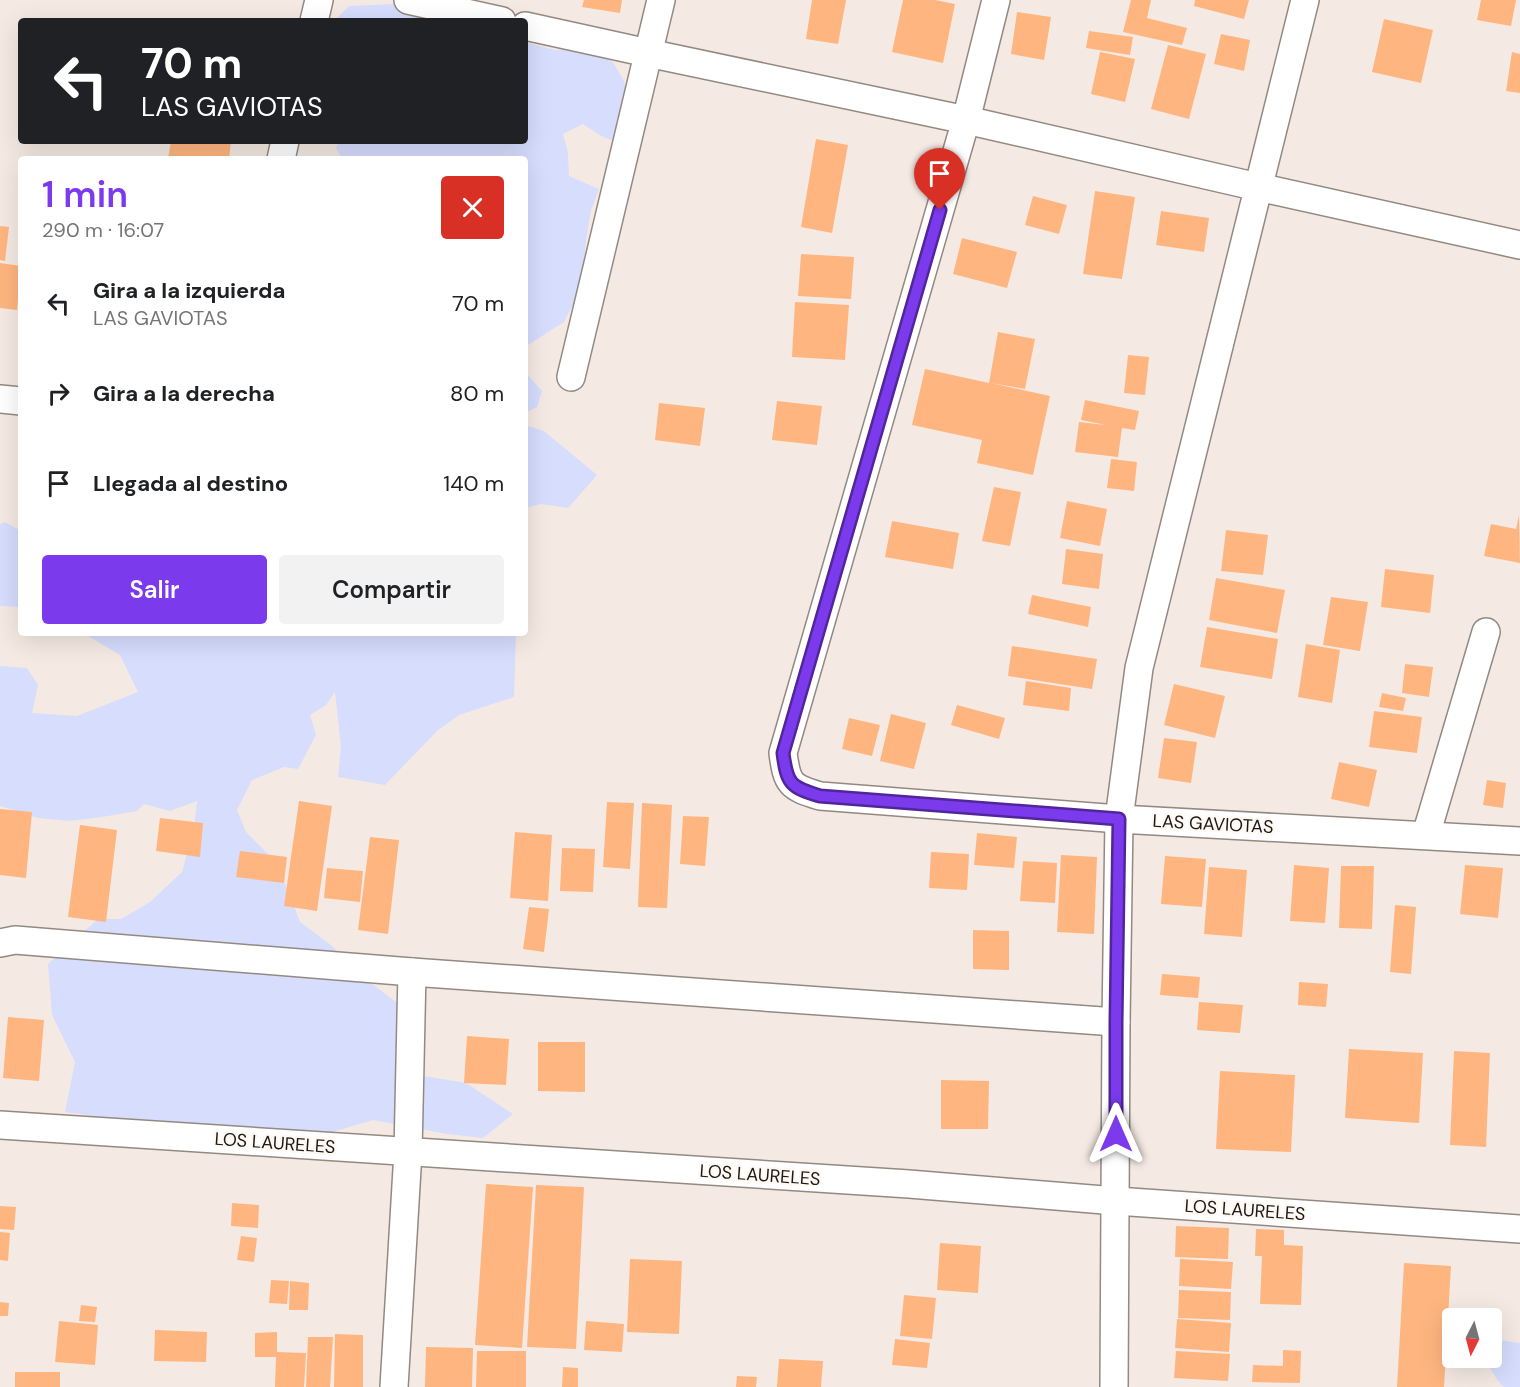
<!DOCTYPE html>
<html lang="es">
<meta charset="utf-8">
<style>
:root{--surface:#fff;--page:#f2f2f2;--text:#202124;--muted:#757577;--accent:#7c3aed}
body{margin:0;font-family:"DM Sans",sans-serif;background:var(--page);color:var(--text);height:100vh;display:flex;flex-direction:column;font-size:22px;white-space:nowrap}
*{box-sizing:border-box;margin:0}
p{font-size:20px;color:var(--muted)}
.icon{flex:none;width:33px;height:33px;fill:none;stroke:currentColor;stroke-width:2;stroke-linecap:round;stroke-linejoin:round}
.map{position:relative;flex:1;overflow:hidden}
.panel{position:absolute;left:18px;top:156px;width:510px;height:480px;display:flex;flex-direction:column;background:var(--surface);border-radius:6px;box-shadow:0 6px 24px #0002}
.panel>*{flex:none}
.hud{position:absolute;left:18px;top:18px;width:510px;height:126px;border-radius:6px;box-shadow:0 6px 24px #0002;background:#202124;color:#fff;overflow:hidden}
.needle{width:39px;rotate:186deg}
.buttons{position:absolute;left:1442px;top:1308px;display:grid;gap:12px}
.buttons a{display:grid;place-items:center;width:60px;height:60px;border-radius:6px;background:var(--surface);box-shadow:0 6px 24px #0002;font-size:30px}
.pin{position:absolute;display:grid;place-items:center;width:51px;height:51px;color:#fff;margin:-62px -26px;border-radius:50% 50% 50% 0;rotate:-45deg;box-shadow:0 0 6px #0007}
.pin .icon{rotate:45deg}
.me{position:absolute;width:66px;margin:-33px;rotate:0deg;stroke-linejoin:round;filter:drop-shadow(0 0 4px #0008)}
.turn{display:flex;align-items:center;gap:21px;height:126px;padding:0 24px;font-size:27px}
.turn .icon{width:78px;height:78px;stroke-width:2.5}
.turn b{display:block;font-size:42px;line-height:51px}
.round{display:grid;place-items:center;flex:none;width:63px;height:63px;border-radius:6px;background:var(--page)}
.head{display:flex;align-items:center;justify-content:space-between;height:102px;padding:0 24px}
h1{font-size:36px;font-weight:600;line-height:45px;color:var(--accent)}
.primary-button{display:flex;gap:12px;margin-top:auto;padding:12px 24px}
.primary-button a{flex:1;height:69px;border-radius:6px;background:var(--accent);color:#fff;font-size:24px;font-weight:600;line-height:69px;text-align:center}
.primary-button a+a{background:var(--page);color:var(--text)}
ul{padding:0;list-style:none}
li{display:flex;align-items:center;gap:18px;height:90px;padding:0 24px}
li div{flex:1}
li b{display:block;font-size:22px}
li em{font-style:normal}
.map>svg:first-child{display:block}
.green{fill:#d6ddfd}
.building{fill:#ffb57f}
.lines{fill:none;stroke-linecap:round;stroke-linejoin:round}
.minor-casing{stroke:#938982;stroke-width:30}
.minor{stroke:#fff;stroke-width:27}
.route-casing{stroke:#51269a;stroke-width:15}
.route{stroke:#7c3aed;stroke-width:10}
.labels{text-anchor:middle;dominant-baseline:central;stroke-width:5;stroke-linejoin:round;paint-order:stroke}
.street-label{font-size:18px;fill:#1b1815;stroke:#fff9f4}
</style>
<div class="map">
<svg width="1520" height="1387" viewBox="0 0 1520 1387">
<rect width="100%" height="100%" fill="#f5eae3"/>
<!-- green -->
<g class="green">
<polygon points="395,4 453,18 458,21 334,21 349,6"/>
<polygon points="525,42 555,50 581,48 613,62 624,81 632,116 620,143 601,136 583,124 563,134 568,153 569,176 599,189 591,211 586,240 582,284 580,291 564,322 525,347 525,159 342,159 336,148 339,141 525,141"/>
<polygon points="525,372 542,391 537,407 525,413"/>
<polygon points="525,425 544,431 597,475 568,508 541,504 525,508"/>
<polygon points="5,522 21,531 21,607 0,606 0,524"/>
<polygon points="83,633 516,633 514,697 459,715 437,731 385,785 338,777 341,747 335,692 326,705 310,715 316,735 298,769 284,767 252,780 237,810 246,832 270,856 287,888 300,922 331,945 371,983 417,1018 418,1075 466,1083 513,1114 483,1138 447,1134 373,1120 329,1133 276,1138 182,1128 65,1112 75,1062 52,1015 48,964 98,919 121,919 150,902 182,872 194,828 197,801 170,811 144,804 137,811 102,817 70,821 38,818 0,806 0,666 27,668 38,685 32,713 77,716 138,692 120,655"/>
<polygon points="1491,1339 1520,1343 1520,1387 1504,1387 1498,1381 1484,1358 1491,1358"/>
</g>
<!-- building -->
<g class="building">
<polygon points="584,0 622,0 620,13 582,7"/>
<polygon points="812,0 846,0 838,44 806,39"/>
<polygon points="903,0 935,0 955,4 943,63 892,52"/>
<polygon points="1131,0 1151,0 1147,18 1187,28 1182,45 1123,32"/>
<polygon points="1195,0 1249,0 1244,19 1194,6"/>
<polygon points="1481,0 1516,0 1511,26 1477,20"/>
<polygon points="1017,12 1051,17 1044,60 1011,54"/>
<polygon points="1384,19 1433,30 1421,83 1372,72"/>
<polygon points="1089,31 1133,37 1130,55 1086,48"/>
<polygon points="1221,34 1250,40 1244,71 1214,64"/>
<polygon points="1168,45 1206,54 1189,119 1151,109"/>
<polygon points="1100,52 1135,59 1125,102 1091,94"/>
<polygon points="1512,52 1520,54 1520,93 1506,91"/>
<polygon points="816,139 848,145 832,233 801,227"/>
<polygon points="171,141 231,141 229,159 168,159"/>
<polygon points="1095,191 1135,197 1122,279 1083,274"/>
<polygon points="1033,196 1067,205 1059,234 1025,225"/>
<polygon points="1161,211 1209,218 1204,252 1156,245"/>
<polygon points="0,226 9,227 5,261 0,260"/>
<polygon points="962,238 1017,252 1007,288 953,274"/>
<polygon points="801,254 854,257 851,299 798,296"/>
<polygon points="0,263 21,266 17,310 0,308"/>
<polygon points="795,302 849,305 845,360 792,357"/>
<polygon points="998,332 1035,339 1025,389 991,383 1050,396 1033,475 977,463 982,440 912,425 925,369 989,383"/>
<polygon points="1128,355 1149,357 1145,395 1124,393"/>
<polygon points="1085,400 1139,411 1135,430 1122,428 1118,457 1075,452 1079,422 1106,425 1081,420"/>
<polygon points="777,401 822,406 817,445 772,440"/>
<polygon points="659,403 705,408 700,446 655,440"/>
<polygon points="1111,459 1137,462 1134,491 1107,488"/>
<polygon points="994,487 1021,492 1010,546 982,541"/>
<polygon points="1067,501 1107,509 1100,546 1060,538"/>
<polygon points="1519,515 1520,563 1484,556 1491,524 1516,529"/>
<polygon points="892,521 959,533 953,569 885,557"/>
<polygon points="1226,530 1268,535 1263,575 1221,571"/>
<polygon points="1066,549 1103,554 1099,589 1062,584"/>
<polygon points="1385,569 1434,575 1430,613 1381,607"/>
<polygon points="1216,578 1285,590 1277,633 1209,620"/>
<polygon points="1032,595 1091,607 1088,627 1028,614"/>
<polygon points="1331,597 1368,602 1360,651 1323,645"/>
<polygon points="1207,627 1278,639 1272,679 1200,667"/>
<polygon points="1306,644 1340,650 1332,703 1298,697"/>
<polygon points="1012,646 1097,659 1092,689 1008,676"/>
<polygon points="1405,664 1433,667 1429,697 1402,693"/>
<polygon points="1026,681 1071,688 1069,711 1023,705"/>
<polygon points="1174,684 1225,696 1215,738 1164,725"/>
<polygon points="1382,693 1406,698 1403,711 1379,707"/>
<polygon points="957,705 1005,718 999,739 951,725"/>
<polygon points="1374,711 1422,717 1417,753 1369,747"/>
<polygon points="891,714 926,723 914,769 880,761"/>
<polygon points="849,718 880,725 872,756 842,749"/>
<polygon points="1164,738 1197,742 1191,783 1158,778"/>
<polygon points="1339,762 1377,770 1369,807 1331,799"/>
<polygon points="1487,780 1506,783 1503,808 1483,805"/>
<polygon points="299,801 332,806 317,911 284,906"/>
<polygon points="607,802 634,803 630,869 603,867"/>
<polygon points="642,803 672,805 667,908 638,907"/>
<polygon points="0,809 32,812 26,878 0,875"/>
<polygon points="683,816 709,817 705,866 680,864"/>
<polygon points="160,818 203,823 200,857 156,851"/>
<polygon points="80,825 117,830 106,922 68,917"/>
<polygon points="515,832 552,835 548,901 510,898"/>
<polygon points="977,833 1017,837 1014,868 974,865"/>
<polygon points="370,837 399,840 388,934 358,930"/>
<polygon points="562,848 595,849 593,892 560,891"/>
<polygon points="240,851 287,857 284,883 236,877"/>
<polygon points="931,852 969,854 967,890 929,888"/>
<polygon points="1061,855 1097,857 1094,934 1057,932"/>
<polygon points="1165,856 1206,859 1202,907 1161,904"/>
<polygon points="1023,861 1057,863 1055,903 1020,901"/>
<polygon points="1294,865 1329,868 1325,923 1290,921"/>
<polygon points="1465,865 1503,868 1498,918 1460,914"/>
<polygon points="1341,866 1374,866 1372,929 1339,928"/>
<polygon points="1209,867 1247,870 1242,937 1204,934"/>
<polygon points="327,868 363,871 360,902 324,898"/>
<polygon points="1395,905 1416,907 1411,974 1390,972"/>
<polygon points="529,907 549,909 544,952 523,949"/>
<polygon points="973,930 1009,931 1009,970 973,969"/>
<polygon points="1162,974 1200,977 1198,998 1160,995"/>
<polygon points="1299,982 1328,984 1326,1007 1298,1005"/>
<polygon points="1199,1002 1243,1005 1240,1033 1197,1030"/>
<polygon points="8,1017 44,1020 39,1081 3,1078"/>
<polygon points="467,1036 509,1039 506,1085 464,1083"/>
<polygon points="538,1042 585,1042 585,1092 538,1091"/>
<polygon points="1349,1049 1423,1053 1419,1123 1345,1118"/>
<polygon points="1454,1051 1490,1053 1486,1147 1450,1145"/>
<polygon points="1220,1071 1295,1075 1291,1152 1216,1149"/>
<polygon points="941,1080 989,1081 988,1129 941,1129"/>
<polygon points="486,1184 533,1187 522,1348 475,1345"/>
<polygon points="536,1185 584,1187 576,1349 527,1347"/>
<polygon points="232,1203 259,1205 258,1228 231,1226"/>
<polygon points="0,1206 16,1207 14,1230 0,1229"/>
<polygon points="1176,1226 1229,1228 1228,1259 1175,1257"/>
<polygon points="1256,1229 1284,1230 1284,1245 1303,1246 1301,1305 1260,1304 1262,1256 1255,1256"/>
<polygon points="0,1232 10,1233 8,1261 0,1260"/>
<polygon points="241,1236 257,1238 254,1262 237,1260"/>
<polygon points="940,1243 981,1246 978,1293 937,1290"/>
<polygon points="630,1259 682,1261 679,1334 627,1332"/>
<polygon points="1180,1259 1233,1262 1231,1289 1179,1286"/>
<polygon points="1404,1263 1451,1266 1444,1387 1397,1387"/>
<polygon points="271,1280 289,1281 287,1304 269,1303"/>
<polygon points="290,1281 309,1283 308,1310 289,1310"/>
<polygon points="1179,1290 1231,1292 1230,1320 1178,1318"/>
<polygon points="904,1295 936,1298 932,1339 900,1336"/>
<polygon points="0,1302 9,1303 8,1316 0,1316"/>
<polygon points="81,1305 97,1307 95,1322 79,1321"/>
<polygon points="1177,1319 1231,1323 1229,1352 1175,1348"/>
<polygon points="59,1321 98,1325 95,1365 55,1362"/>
<polygon points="586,1321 624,1324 622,1352 584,1350"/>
<polygon points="155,1330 207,1332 206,1362 154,1361"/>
<polygon points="277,1332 277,1352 306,1353 304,1387 275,1387 276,1357 255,1357 255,1333"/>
<polygon points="335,1334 363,1335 363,1387 334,1387"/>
<polygon points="308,1337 333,1337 330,1387 306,1387"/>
<polygon points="895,1339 930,1343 927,1368 892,1365"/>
<polygon points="426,1347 473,1348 472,1387 425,1387"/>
<polygon points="1283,1350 1301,1351 1300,1383 1252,1382 1253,1365 1283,1366"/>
<polygon points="477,1351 526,1351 526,1387 476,1387"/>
<polygon points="1176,1351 1230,1354 1228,1381 1174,1378"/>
<polygon points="779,1359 823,1361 821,1387 777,1387"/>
<polygon points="563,1367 578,1368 578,1387 562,1387"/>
<rect x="15" y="1372" width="45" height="15"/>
<polygon points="737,1376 757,1377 756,1387 736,1387"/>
</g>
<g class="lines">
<!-- minor casing -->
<g class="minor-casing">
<g id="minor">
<polyline points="408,0 502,21"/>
<path d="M996 0 966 120 783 753C787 784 790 787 820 796L1119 819 1520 841"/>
<polyline points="314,21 319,0"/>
<polyline points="525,26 648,53 966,120 1258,187 1520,245"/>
<polyline points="281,159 285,141"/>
<polyline points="571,377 661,0"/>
<polyline points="0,399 21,401"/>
<polyline points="1426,835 1486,632"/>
<polyline points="0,943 15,940 412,972 1116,1022"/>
<polyline points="0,1125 909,1184 1116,1201 1520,1229"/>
<polyline points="394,1387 408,1152 412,972"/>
<polyline points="1114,1387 1116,1022 1119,819 1139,668 1305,0"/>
</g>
</g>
<!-- minor -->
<use href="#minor" class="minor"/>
</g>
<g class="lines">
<!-- route casing -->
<g class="route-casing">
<path id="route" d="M940 210 783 753C787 784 790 787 820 796L1119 819 1116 1022V1134"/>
</g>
<!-- route -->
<use href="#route" class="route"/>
</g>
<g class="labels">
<!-- street labels -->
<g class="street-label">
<text transform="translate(1213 824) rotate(3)">LAS GAVIOTAS</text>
<text transform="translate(275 1143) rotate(4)">LOS LAURELES</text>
<text transform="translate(760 1175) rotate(4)">LOS LAURELES</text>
<text transform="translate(1245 1210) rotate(4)">LOS LAURELES</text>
</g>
</g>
</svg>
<div class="buttons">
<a><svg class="needle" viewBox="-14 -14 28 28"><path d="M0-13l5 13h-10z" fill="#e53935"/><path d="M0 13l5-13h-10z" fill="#757577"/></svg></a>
</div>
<div class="pin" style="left:940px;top:210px;background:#d93025"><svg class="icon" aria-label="arrive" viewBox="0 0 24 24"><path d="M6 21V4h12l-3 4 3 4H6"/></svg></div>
<svg class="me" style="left:1116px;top:1134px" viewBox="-20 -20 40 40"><path d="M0-17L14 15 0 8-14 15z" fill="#7c3aed" stroke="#fff" stroke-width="4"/></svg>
<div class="hud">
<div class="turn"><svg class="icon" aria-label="left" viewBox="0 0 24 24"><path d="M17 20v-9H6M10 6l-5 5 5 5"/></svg><div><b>70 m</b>LAS GAVIOTAS</div></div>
</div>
<section class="panel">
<div class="head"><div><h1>1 min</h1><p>290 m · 16:07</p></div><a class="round" style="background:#d93025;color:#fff"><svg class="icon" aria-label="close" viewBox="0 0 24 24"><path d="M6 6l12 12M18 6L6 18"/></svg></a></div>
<ul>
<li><svg class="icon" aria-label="left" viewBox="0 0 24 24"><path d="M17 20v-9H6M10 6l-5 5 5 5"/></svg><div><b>Gira a la izquierda</b><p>LAS GAVIOTAS</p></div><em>70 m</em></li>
<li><svg class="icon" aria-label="right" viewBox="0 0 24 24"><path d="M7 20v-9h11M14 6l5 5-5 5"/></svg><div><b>Gira a la derecha</b></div><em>80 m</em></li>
<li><svg class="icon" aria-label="arrive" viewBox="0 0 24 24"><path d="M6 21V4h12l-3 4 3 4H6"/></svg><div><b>Llegada al destino</b></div><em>140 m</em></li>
</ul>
<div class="primary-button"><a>Salir</a><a>Compartir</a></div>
</section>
</div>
